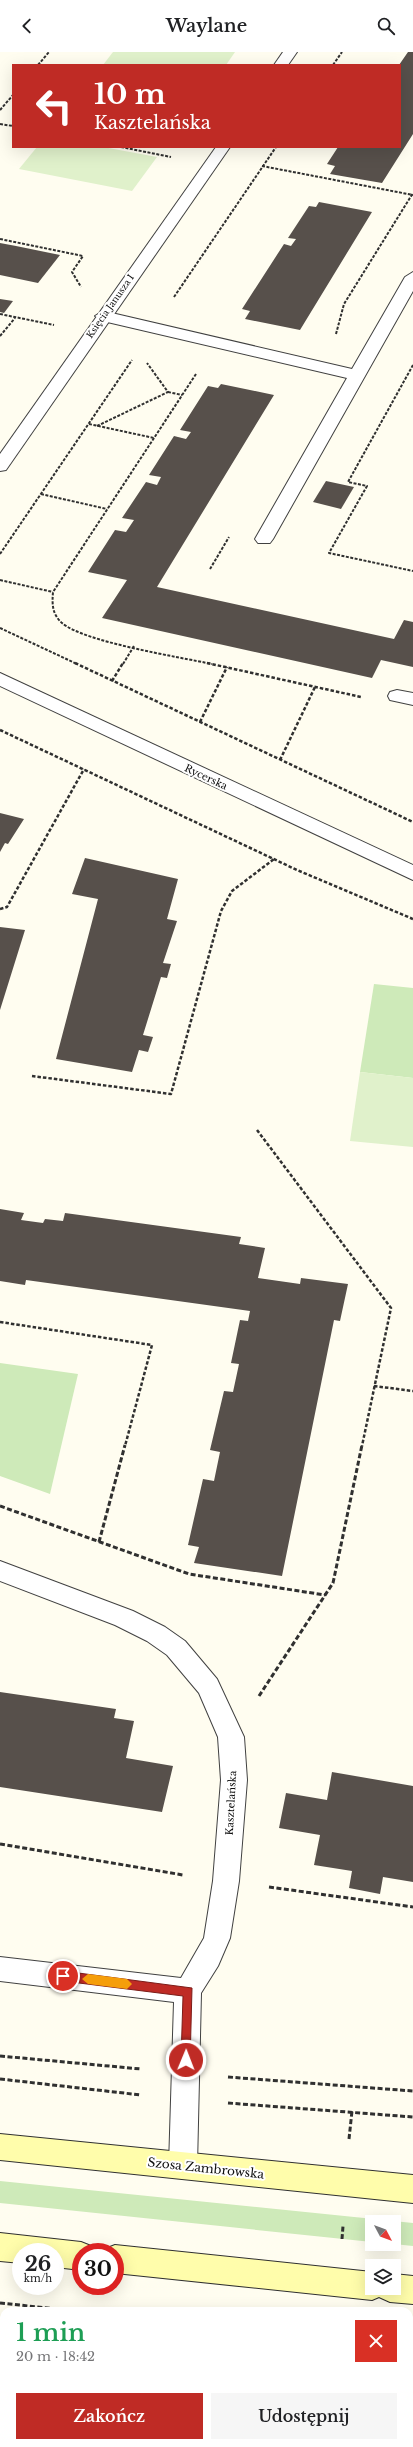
<!DOCTYPE html>
<html lang="pl">
<meta charset="utf-8">
<style>
:root{--surface:#fff;--page:#f6f6f6;--text:#202124;--muted:#757577;--accent:#bf2b25}
body{margin:0;font-family:"Libre Baskerville",serif;background:var(--page);color:var(--text);height:100vh;display:flex;flex-direction:column;font-size:15px;white-space:nowrap}
*{box-sizing:border-box;margin:0}
p{font-size:13px;color:var(--muted)}
.icon{flex:none;width:22px;height:22px;fill:none;stroke:currentColor;stroke-width:2;stroke-linecap:round;stroke-linejoin:round}
.map{position:relative;flex:1;overflow:hidden}
.side{position:absolute;left:0px;top:2255px;width:413px;height:140px;display:flex;flex-direction:column;background:var(--surface);border-radius:12px 12px 0 0;box-shadow:0 4px 16px #0002}
.side>*{flex:none}
.top-card{position:absolute;left:12px;top:12px;width:389px;height:84px;border-radius:0px;box-shadow:0 4px 16px #0002;background:#bf2b25;color:#fff;overflow:hidden}
.needle{width:26px;rotate:131deg}
.tools{position:absolute;left:365px;top:2163px;display:grid;gap:8px}
.tools a{display:grid;place-items:center;width:36px;height:36px;border-radius:0px;background:var(--surface);box-shadow:0 4px 16px #0002;font-size:20px}
.speed{position:absolute;left:12px;top:2191px;display:flex;gap:8px;font-size:20px;font-weight:700;text-align:center}
.speed>*{display:grid;place-content:center;width:52px;height:52px;border-radius:50%;background:var(--surface);box-shadow:0 4px 16px #0002;line-height:1}
.speed small{font-size:10px;font-weight:400}
.speed .limit{border:6px solid #d22;background:#fff;color:#111}
.pin{position:absolute;display:grid;place-items:center;width:34px;height:34px;color:#fff;margin:-17px;border:2px solid #fff;border-radius:50%;box-shadow:0 1px 4px #0007}
.me{position:absolute;width:44px;margin:-22px;rotate:1deg;stroke-linejoin:round;filter:drop-shadow(0 0 3px #0008)}
.turn{display:flex;align-items:center;gap:14px;height:84px;padding:0 16px;font-size:18px}
.turn .icon{width:52px;height:52px;stroke-width:2.5}
.turn b{display:block;font-size:28px;line-height:34px}
.round{display:grid;place-items:center;flex:none;width:42px;height:42px;border-radius:0px;background:var(--page)}
.overview{display:flex;align-items:center;justify-content:space-between;height:68px;padding:0 16px}
h1{font-size:24px;font-weight:600;line-height:30px;color:#1e9e55}
.action{display:flex;gap:8px;margin-top:auto;padding:8px 16px}
.action a{flex:1;height:46px;border-radius:0px;background:var(--accent);color:#fff;font-size:16px;font-weight:600;line-height:46px;text-align:center}
.action a+a{background:var(--page);color:var(--text)}
header{display:flex;justify-content:space-between;align-items:center;height:52px;padding:0 16px;background:var(--surface);font-size:18px;font-weight:600}
.map>svg:first-child{display:block}
.green{fill:#ceeab9}
.pitch{fill:#e0f1cb}
.building{fill:#57504b}
.lines{fill:none;stroke-linecap:round;stroke-linejoin:round}
.service-casing{stroke:#414141;stroke-width:2}
.minor-casing{stroke:#414141;stroke-width:2}
.secondary-casing{stroke:#303030;stroke-width:2}
.path-far2{stroke:#303030;stroke-width:2;stroke-dasharray:3 1.5;stroke-linecap:butt}
.path-far1{stroke:#303030;stroke-width:2.5;stroke-dasharray:3.5 2;stroke-linecap:butt}
.path{stroke:#303030;stroke-width:3;stroke-dasharray:5 2.5;stroke-linecap:butt}
.service{fill:#fff;fill-rule:evenodd}
.minor{fill:#fff;fill-rule:evenodd}
.secondary{fill:#fffdab;fill-rule:evenodd}
.route{fill:#bf2b25;stroke:#7c1c18}
.slow{fill:#f59e0b}
.labels{text-anchor:middle;dominant-baseline:central;stroke-width:4;stroke-linejoin:round;paint-order:stroke}
.far-street-label{font-size:9px;fill:#0e0e0e;stroke:#fff}
.street-label{font-size:10px;fill:#0e0e0e;stroke:#fff}
.near-street-label{font-size:12px;fill:#0e0e0e;stroke:#fff}
</style>
<header><svg class="icon" aria-label="back" viewBox="0 0 24 24"><path d="M15 5l-7 7 7 7"/></svg>Waylane<svg class="icon" aria-label="search" viewBox="0 0 24 24"><circle cx="10" cy="10" r="6"/><path d="M15 15l6 6"/></svg></header>
<div class="map">
<svg width="413" height="2395" viewBox="0 0 413 2395">
<rect width="100%" height="100%" fill="#fffdf0"/>
<!-- green -->
<g class="green">
<polygon points="374,932 413,936 413,1026 360,1020"/>
<polygon points="0,1311 78,1322 50,1442 0,1424"/>
<polygon points="0,2129 413,2171 413,2194 394,2192 394,2170 372,2170 372,2190 0,2151"/>
</g>
<!-- pitch -->
<g class="pitch">
<polygon points="113,0 235,0 226,13 103,13"/>
<polygon points="37,95 103,95 157,105 132,139 19,117"/>
<polygon points="360,1020 413,1026 413,1095 350,1089"/>
</g>
<!-- building -->
<g class="building">
<polygon points="408,0 413,0 413,82 382,131 330,122 335,114 327,112 338,95 400,95 399,13"/>
<polygon points="319,150 372,160 300,278 245,267 250,259 242,257 284,192 291,194 296,187 288,186 309,154 316,155"/>
<polygon points="0,191 16,194 60,203 38,231 0,223"/>
<polygon points="0,247 13,249 4,261 0,260"/>
<polygon points="221,332 274,343 157,535 394,587 404,568 413,570 413,615 381,608 372,626 102,566 127,528 88,520 115,478 126,480 134,468 122,466 146,430 157,433 161,425 149,423 174,384 186,387 191,380 180,378 208,334 218,336"/>
<polygon points="326,429 354,435 341,457 313,450"/>
<polygon points="0,761 24,767 8,792 5,791 0,800"/>
<polygon points="85,806 178,827 167,867 177,869 163,911 171,912 167,926 161,925 143,983 153,985 148,1000 139,998 132,1020 56,1007 98,847 72,842"/>
<polygon points="0,875 25,878 0,958"/>
<polygon points="0,1157 24,1161 21,1168 43,1171 45,1167 63,1169 65,1161 241,1185 239,1192 265,1196 258,1226 300,1232 301,1226 348,1232 340,1269 334,1268 282,1524 194,1511 199,1495 188,1493 203,1427 214,1429 220,1400 210,1398 224,1339 233,1340 239,1312 231,1311 240,1268 248,1269 250,1259 26,1228 25,1233 0,1229"/>
<polygon points="0,1640 116,1657 114,1666 134,1669 126,1706 173,1714 162,1760 0,1735"/>
<polygon points="332,1720 413,1734 413,1830 383,1825 380,1842 349,1836 352,1819 314,1813 320,1783 279,1776 286,1741 327,1748"/>
</g>
<g class="lines">
<!-- service casing -->
<g class="service-casing">
<g id="service">
<polygon points="413,220 413,239 273,487 270,491 258,491 255,487 347,326 103,269 95,264 103,259 352,317 405,225"/>
<polygon points="397,638 413,641 413,653 390,648 388,644 390,640"/>
<polygon points="409,2314 413,2316 413,2348 409,2346"/>
</g>
</g>
<!-- minor casing -->
<g class="minor-casing">
<g id="minor">
<polygon points="283,0 297,0 288,13 274,13"/>
<polygon points="216,95 230,95 6,418 0,419 0,402"/>
<polygon points="0,621 413,813 413,828 0,634"/>
<polygon points="0,1509 133,1559 165,1575 185,1589 217,1627 244,1685 247,1728 239,1829 230,1886 218,1914 201,1941 197,2114 193,2123 183,2127 173,2123 169,2114 174,1950 0,1929 0,1905 181,1926 204,1886 213,1829 221,1728 218,1685 199,1641 167,1603 147,1589 115,1573 0,1529"/>
</g>
</g>
<!-- secondary casing -->
<g class="secondary-casing">
<g id="secondary">
<polygon points="0,2082 413,2123 413,2151 0,2108"/>
<polygon points="0,2181 81,2190 91,2194 94,2200 81,2200 81,2218 55,2215 55,2200 21,2200 21,2211 0,2209"/>
<polygon points="115,2193 372,2220 372,2236 394,2236 394,2222 413,2224 413,2252 390,2250 379,2245 372,2248 115,2221 115,2200 104,2200 105,2197"/>
</g>
</g>
<!-- path-far2 -->
<g class="path-far2">
<polyline points="38,13 49,0"/>
<polyline points="333,13 342,0"/>
<polyline points="0,58 13,43"/>
<polyline points="0,72 13,74"/>
<polyline points="121,95 171,105"/>
<polyline points="262,114 413,143"/>
<polyline points="0,187 83,204 72,220 81,235"/>
<polyline points="174,245 276,95"/>
<polyline points="0,262 54,273"/>
<polyline points="336,282 344,252 413,141"/>
<polyline points="0,284 15,266"/>
<polyline points="413,313 348,430 367,434 329,501 413,519"/>
<path d="M196 322 53 540C52 552 52 562 62 571 84 590 179 605 212 612"/>
<polyline points="168,340 182,343"/>
<polyline points="89,372 154,386"/>
<polyline points="97,374 168,340 147,311"/>
<polyline points="41,442 107,457"/>
<polyline points="0,502 132,308"/>
<polyline points="210,517 229,485"/>
<polyline points="0,528 53,540"/>
<polyline points="0,576 77,612"/>
<polyline points="123,612 134,594"/>
</g>
<!-- path-far1 -->
<g class="path-far1">
<polyline points="75,611 413,770"/>
<polyline points="207,611 361,645"/>
<polyline points="112,629 123,611"/>
<polyline points="200,670 227,615"/>
<polyline points="0,678 297,818 413,867"/>
<polyline points="280,708 315,635"/>
<polyline points="0,857 7,855 84,717"/>
<polyline points="32,1024 171,1042 221,859 232,839 274,807"/>
<polyline points="257,1078 391,1256 362,1394"/>
<polyline points="0,1270 152,1293 125,1394"/>
<polyline points="374,1334 413,1339"/>
</g>
<!-- path -->
<g class="path">
<polyline points="0,1454 189,1522 325,1543"/>
<polyline points="99,1490 125,1393"/>
<polyline points="259,1644 333,1531 362,1393"/>
<polyline points="0,1792 183,1823"/>
<polyline points="269,1835 413,1855"/>
<polyline points="0,2004 141,2017"/>
<polyline points="228,2025 413,2039"/>
<polyline points="0,2027 141,2043"/>
<polyline points="228,2051 413,2065"/>
<polyline points="349,2087 352,2059"/>
<polyline points="342,2187 343,2174"/>
<polyline points="0,2251 76,2259"/>
</g>
<!-- service -->
<use href="#service" class="service"/>
<!-- minor -->
<use href="#minor" class="minor"/>
<!-- secondary -->
<use href="#secondary" class="secondary"/>
</g>
<!-- route -->
<polygon class="route" points="63,1919 192,1936 190,2012 183,2012 181,2008 183,1944 63,1929 57,1924"/>
<!-- slow -->
<polygon class="slow" points="88,1922 127,1927 132,1932 127,1937 88,1932 82,1927"/>
<g class="labels">
<!-- far-street labels -->
<g class="far-street-label">
<text transform="translate(110 254) rotate(-55)">Księcia Janusza I</text>
</g>
<!-- street labels -->
<g class="street-label">
<text transform="translate(206 725) rotate(25)">Rycerska</text>
<text transform="translate(231 1751) rotate(-87)">Kasztelańska</text>
</g>
<!-- near-street labels -->
<g class="near-street-label">
<text transform="translate(206 2116) rotate(6)">Szosa Zambrowska</text>
</g>
</g>
</svg>
<div class="tools">
<a><svg class="needle" viewBox="-14 -14 28 28"><path d="M0-13l5 13h-10z" fill="#e53935"/><path d="M0 13l5-13h-10z" fill="#757577"/></svg></a>
<a><svg class="icon" aria-label="layers" viewBox="0 0 24 24"><path d="M12 4l9 5-9 5-9-5zM3 14l9 5 9-5"/></svg></a>
</div>
<div class="speed"><div>26<small>km/h</small></div><div class="limit">30</div></div>
<div class="pin" style="left:63px;top:1924px;background:#d93025"><svg class="icon" aria-label="arrive" viewBox="0 0 24 24"><path d="M6 21V4h12l-3 4 3 4H6"/></svg></div>
<svg class="me" style="left:186px;top:2008px" viewBox="-20 -20 40 40"><circle r="17" fill="#bf2b25" stroke="#fff" stroke-width="3"/><path d="M0-11L8 9 0 5-8 9z" fill="#fff"/></svg>
<div class="top-card">
<div class="turn"><svg class="icon" aria-label="left" viewBox="0 0 24 24"><path d="M17 20v-9H6M10 6l-5 5 5 5"/></svg><div><b>10 m</b>Kasztelańska</div></div>
</div>
<section class="side">
<div class="overview"><div><h1>1 min</h1><p>20 m · 18:42</p></div><a class="round" style="background:#d93025;color:#fff"><svg class="icon" aria-label="close" viewBox="0 0 24 24"><path d="M6 6l12 12M18 6L6 18"/></svg></a></div>
<div class="action"><a>Zakończ</a><a>Udostępnij</a></div>
</section>
</div>
